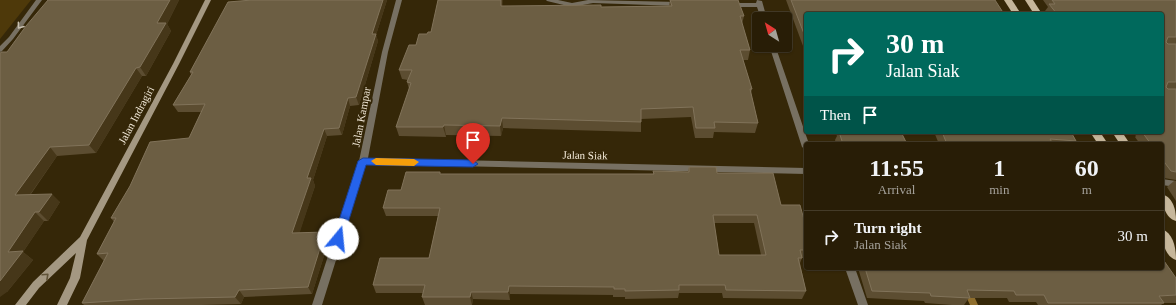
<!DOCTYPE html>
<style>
:root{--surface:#281d06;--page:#302610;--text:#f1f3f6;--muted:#a5a29b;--line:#443b28}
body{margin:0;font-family:"Times New Roman",serif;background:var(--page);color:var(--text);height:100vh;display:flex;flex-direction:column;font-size:15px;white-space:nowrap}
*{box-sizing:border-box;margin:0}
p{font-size:13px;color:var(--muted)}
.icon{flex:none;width:22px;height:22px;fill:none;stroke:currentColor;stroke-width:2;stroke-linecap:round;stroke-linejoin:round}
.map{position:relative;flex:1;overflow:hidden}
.drawer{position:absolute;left:804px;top:142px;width:360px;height:128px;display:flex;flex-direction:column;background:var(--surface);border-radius:4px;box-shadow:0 1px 3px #0004,0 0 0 1px var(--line)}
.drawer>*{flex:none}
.banner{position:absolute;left:804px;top:12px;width:360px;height:122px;border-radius:4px;box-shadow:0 1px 3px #0004,0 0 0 1px var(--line);background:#00695c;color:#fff;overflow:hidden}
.needle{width:26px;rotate:323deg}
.buttons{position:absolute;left:752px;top:12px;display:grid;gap:8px}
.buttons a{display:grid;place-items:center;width:40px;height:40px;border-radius:4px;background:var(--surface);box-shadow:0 1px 3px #0004,0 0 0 1px var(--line);font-size:20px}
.pin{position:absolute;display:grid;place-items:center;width:34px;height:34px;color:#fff;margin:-41px -17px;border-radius:50% 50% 50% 0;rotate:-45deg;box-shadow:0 0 4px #0007}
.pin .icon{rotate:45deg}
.me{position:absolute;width:44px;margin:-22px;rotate:17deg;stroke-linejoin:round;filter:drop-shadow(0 0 3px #0008)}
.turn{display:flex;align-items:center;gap:14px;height:84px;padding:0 16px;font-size:18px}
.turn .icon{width:52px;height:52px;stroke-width:2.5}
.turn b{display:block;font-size:28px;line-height:34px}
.then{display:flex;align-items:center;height:38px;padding:0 16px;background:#0003;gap:8px;font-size:15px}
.eta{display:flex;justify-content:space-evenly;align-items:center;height:68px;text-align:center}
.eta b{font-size:24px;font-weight:600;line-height:28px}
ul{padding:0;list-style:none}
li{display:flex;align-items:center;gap:12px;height:52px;padding:0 16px;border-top:1px solid var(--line)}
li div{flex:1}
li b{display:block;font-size:15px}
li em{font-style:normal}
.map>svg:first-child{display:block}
.green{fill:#4e390a}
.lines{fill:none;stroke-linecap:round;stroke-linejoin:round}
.stream{fill:#8f6e2d;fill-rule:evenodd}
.street{fill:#777062;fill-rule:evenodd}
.secondary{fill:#a49882;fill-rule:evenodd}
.primary{fill:#c6b79b;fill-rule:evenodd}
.wall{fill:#5c4d31;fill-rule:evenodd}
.shaded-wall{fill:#463719}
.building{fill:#6c5e43;stroke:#81735a;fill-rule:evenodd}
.oneway{stroke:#c7bfaf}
.oneway2{stroke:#615439}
.route{fill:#2563eb;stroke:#184099}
.slow{fill:#f59e0b}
.labels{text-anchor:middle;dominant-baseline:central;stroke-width:4;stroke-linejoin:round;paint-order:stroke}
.street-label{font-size:11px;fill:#f2e9d8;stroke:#352708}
</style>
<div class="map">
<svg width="1176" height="305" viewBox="0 0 1176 305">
<rect width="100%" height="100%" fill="#352708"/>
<!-- green -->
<polygon class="green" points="0,0 31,0 0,39"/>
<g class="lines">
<!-- stream -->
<polygon class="stream" points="967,286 970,287 978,305 970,305 963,290 964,287"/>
<!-- street -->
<g class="street">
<polygon points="36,0 42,0 13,39 2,51 0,52 0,46 9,37"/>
<polygon points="396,0 402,0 388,52 368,158 806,168 806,174 366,164 322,305 312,305 359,161 382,52"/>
<polygon points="546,0 558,0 572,3 588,0 679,2 682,4 679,6 593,3 572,7 547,1"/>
<polygon points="757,0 762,1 767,19 761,19 757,7 729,7 726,5 729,3 756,3"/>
<polygon points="769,45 775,45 809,144 806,144 806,150 802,147"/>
<polygon points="1162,179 1176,181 1176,187 1162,185"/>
<polygon points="845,268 855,268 868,305 858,305"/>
</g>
<!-- secondary -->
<polygon class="secondary" points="205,0 211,0 179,64 87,240 80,278 67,305 57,305 70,278 76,253 39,288 26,305 15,305 33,282 80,237 173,64"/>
<!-- primary -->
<g class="primary">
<polygon points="1004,0 1012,0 1021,14 1013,14"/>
<polygon points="1025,0 1033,0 1042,14 1034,14"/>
<polygon points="1090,132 1100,132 1108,144 1098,144"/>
<polygon points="1112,132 1122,132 1130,144 1120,144"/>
<path d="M1162 194C1174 198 1176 211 1176 221 1165 218 1162 204 1162 194Z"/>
<path d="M1162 229C1174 234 1176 249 1176 260 1164 256 1162 240 1162 229Z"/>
</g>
</g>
<!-- wall -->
<g class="wall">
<polygon points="48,0 179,0 167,24 171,31 146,76 142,76 96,153 57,156 31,194 60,202 48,221 44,221 23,252 33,260 7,292 7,52"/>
<polygon points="252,0 387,0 376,35 378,41 359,105 350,106 342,135 327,136 313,180 315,186 299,233 325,232 329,240 312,294 244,297 241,304 202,305 84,305 82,303 104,261 97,254 114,222 111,218 189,138 201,112 178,112 173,105 191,75 190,72"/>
<polygon points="670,0 738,0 744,16 742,24 750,50 748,60 743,60 752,89 751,93 758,123 755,133 714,132 713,138 695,138 691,117 641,119 641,132 503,128 501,136 446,135 446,137 399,136 396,127 409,89 407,82 408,80 402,79 399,70 416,45 427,34 431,32 503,6 601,7 669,6"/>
<polygon points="786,0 995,0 806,14 806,54"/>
<polygon points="1043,0 1176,0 1176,180 1164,178 1162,175 1162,144 1140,144 1135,137 1136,136 1133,132 1162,132 1162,14 1048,14 1045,11 1048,7"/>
<polygon points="835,132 901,132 907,144 836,144 835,140 837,136"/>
<polygon points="934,132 1071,132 1076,141 1074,144 939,144"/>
<path d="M689 167 717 173 781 205 806 227V258H802L800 263 806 291 802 299 723 298 722 293H679L678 298 625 299V297H613V295L510 294V300L473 299 472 305H425L422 297 423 293H376L373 285 429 258 438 216H386L383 208 401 190 441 174H653V171L688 172ZM714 223H754L761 255H719Z"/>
<polygon points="1174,181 1176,181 1176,201 1167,187"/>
<polygon points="858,268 1162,268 1176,278 1176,303 1164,303 1161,305 1038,305 1036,302 1009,302 1007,298 969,298 964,305 952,305 925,303 924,301 867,298"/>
</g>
<!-- shaded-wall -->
<g class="shaded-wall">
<polygon points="170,0 179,0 167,24 171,31 146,76 140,67 157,23"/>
<polygon points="383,0 387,0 376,35 378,41 359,105 356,97 372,34"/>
<polygon points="501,0 503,0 502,16 501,6"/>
<polygon points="136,68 142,76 96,153 89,145"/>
<polygon points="348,98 350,106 342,135 339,128"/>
<polygon points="502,118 503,128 501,136 500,126"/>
<polygon points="444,125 446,135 446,137 443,127"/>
<polygon points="324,129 327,136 313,180 315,186 297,241 292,233 307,178"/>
<polygon points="50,147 57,156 24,203 15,195"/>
<polygon points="52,194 60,202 48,221 39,212"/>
<polygon points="35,212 44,221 23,252 33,260 7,292 0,297 0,281 8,252"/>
<polygon points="325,232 329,240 312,294 308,287"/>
<polygon points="509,286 510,294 510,300 508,292"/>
<polygon points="239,290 244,297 241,304 235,297"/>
<polygon points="471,292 473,299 472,305 470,297"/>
</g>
<!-- building -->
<g class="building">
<polygon points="48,0 170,0 157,23 166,23 140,67 136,68 89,145 50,147 15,195 52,194 39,212 35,212 8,252 23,251 0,281 0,54 1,52 7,52 26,26"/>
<polygon points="252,0 383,0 372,34 376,34 356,97 348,98 339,128 324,129 307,178 311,178 292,233 325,232 308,287 239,290 235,297 144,299 82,303 108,253 97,254 116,218 111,218 130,186 150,142 189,138 205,104 173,105 193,72 190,72 228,2"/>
<polygon points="438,0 501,0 501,6 601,5 601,7 672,6 670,0 738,0 744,16 740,16 750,50 740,50 752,89 750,89 758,123 714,122 715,128 696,128 693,107 641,109 641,122 502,118 500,126 444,125 443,127 396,127 411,83 407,82 412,70 399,70 409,45 416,45 419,34 427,34 428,32 431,32"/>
<polygon points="791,0 995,0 1004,14 806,14 806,39"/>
<polygon points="1052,0 1176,0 1176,37 1168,37 1166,42 1168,44 1176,44 1176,82 1168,82 1166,87 1168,89 1176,89 1176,172 1171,171 1162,159 1162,144 1151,144 1142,132 1162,132 1162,14 1057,14 1049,4 1055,4"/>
<polygon points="839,132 901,132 907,144 843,144"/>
<polygon points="942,132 1071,132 1076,141 1050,139 1053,144 947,144"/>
<path d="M689 167H716L717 173H773L781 205H800L806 227V250H800L802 258H798L806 291 726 290 725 285H679V290L625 291V289H614V287L509 286 508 292H471L470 297H422L425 285H373L380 258H429L440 208H383L388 190H401L406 172H440V174H654L653 171 689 172ZM713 215H757L766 255H719Z"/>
<polygon points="1162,258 1176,278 1176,295 1159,296 1164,303 1048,303 1044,295 1016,295 1014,291 967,290 970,298 931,296 930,293 872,291 865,268 1162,268"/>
</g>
<!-- one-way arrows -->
<defs><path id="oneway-chevron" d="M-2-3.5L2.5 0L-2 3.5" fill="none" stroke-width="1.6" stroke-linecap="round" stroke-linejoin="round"/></defs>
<use class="oneway" href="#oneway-chevron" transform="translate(20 26) rotate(127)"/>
<use class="oneway2" href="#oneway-chevron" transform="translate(46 276) rotate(-43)"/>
<!-- route -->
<polygon class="route" points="363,158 473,160 478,164 473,167 366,165 343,239 342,242 338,244 334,242 333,239 358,161"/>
<!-- slow -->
<polygon class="slow" points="376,158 414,159 419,162 414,166 376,165 371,161"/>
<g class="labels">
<!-- street labels -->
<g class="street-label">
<text transform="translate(136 115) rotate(-62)">Jalan Indragiri</text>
<text transform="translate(361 117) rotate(-79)">Jalan Kampar</text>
<text transform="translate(585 155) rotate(1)">Jalan Siak</text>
</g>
</g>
</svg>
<div class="buttons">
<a><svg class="needle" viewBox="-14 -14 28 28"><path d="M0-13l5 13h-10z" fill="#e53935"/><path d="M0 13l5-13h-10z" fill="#a5a29b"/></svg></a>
</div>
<div class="pin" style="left:473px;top:164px;background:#d93025"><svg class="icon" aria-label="arrive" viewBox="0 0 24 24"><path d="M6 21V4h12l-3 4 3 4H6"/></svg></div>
<svg class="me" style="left:338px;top:239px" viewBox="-20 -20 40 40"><circle r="19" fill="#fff"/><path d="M0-13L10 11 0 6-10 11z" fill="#2563eb"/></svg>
<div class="banner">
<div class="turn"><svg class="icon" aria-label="right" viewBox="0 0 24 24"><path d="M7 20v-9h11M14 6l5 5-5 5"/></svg><div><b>30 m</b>Jalan Siak</div></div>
<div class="then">Then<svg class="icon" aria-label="arrive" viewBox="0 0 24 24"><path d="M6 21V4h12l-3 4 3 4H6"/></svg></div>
</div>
<section class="drawer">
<div class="eta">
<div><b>11:55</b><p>Arrival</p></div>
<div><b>1</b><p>min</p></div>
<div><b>60</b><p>m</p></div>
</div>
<ul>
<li><svg class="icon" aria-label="right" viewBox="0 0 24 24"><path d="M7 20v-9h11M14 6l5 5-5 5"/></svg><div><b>Turn right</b><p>Jalan Siak</p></div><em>30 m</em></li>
</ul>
</section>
</div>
